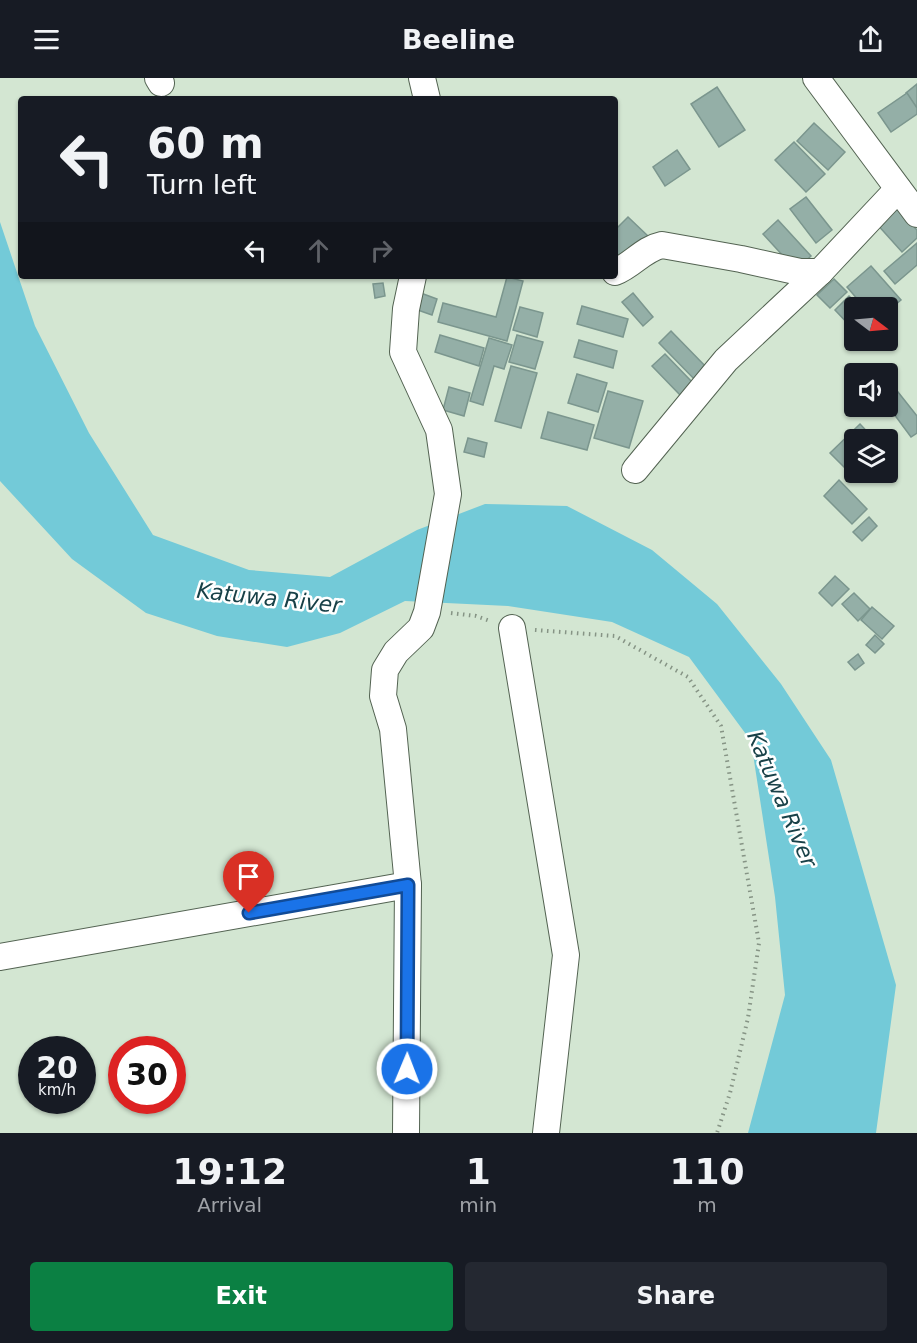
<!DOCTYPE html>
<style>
:root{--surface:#171b24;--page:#242831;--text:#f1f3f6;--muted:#9ea1a6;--accent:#0b8043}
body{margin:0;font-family:"DejaVu Sans",sans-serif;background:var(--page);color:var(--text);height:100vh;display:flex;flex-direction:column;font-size:22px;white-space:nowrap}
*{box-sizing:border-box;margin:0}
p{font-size:20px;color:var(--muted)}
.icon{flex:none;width:33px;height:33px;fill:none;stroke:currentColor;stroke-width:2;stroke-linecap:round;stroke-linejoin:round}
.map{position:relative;height:1055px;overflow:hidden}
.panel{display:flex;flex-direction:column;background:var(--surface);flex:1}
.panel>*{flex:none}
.guide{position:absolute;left:18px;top:18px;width:600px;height:183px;border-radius:6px;box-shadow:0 2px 4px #0004;background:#171b24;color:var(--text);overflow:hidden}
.needle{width:39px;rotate:106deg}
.fabs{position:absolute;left:844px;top:219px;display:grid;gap:12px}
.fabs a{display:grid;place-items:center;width:54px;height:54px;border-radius:6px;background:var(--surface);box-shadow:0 2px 4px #0004;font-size:30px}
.speed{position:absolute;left:18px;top:958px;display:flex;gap:12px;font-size:30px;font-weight:700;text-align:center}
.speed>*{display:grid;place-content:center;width:78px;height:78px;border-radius:50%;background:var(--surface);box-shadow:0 2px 4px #0004;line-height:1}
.speed small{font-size:15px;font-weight:400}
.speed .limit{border:9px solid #d22;background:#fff;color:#111}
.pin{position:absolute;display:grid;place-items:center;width:51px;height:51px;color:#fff;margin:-62px -26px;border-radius:50% 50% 50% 0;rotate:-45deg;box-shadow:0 0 6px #0007}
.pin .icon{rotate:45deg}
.me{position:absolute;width:66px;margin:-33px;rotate:1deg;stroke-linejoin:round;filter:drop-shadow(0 0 4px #0008)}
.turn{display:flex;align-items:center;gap:21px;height:126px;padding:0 30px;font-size:27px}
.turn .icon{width:78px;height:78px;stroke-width:2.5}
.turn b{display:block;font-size:42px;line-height:51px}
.lanes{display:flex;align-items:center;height:57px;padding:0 30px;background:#0003;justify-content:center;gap:30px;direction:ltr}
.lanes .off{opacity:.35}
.eta{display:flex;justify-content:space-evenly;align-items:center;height:102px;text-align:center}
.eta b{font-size:36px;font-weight:700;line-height:42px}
.primary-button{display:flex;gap:12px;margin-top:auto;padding:12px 30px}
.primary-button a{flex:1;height:69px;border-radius:6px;background:var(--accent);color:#fff;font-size:24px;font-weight:700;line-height:69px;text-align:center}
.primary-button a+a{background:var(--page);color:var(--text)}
header{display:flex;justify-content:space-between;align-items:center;height:78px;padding:0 30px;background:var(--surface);font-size:27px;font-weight:700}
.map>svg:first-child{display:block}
.water{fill:#73cad8}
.building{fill:#94afa7;stroke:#7b968e;stroke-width:1.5}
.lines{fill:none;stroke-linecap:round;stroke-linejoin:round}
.minor-casing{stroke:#536352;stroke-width:28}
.path{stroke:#869485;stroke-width:4;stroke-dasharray:1.5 4.5;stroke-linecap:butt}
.minor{stroke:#fff;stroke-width:26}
.route-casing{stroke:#114b97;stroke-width:15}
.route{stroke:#1a73e8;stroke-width:10}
.labels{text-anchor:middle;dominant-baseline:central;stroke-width:5;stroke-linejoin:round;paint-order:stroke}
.water-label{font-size:22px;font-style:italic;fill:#184148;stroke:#fff}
</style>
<header><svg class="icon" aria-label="menu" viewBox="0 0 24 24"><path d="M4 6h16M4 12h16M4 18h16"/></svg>Beeline<svg class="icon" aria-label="share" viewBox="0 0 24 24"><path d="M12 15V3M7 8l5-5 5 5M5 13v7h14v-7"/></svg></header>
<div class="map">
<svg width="917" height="1055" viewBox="0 0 917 1055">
<rect width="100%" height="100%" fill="#d3e6d2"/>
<!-- water -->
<polygon class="water" points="0,144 35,248 89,355 153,457 249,492 330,499 417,452 485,426 567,428 652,472 717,526 781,606 831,682 896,907 876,1055 748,1055 785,917 775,819 751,663 689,579 612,544 508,528 405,523 340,555 287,569 217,558 146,535 72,481 0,403"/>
<!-- building -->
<g class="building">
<polygon points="917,6 917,30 906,15"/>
<polygon points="717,9 745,52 719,69 691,26"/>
<polygon points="907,15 917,30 917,36 891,54 878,35"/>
<polygon points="814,45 845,74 828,92 797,63"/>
<polygon points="794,64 825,96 806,114 775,82"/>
<polygon points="677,72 690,91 665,108 653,89"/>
<polygon points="806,119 832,152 816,165 790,131"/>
<polygon points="895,128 917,152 917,160 902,174 876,145"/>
<polygon points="628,139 649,159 615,192 615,152"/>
<polygon points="778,142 811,178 796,192 763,156"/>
<polygon points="917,165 917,187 895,206 884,193"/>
<polygon points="871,188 901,222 888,233 888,230 865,230 847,209"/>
<polygon points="507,199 523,203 507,263 438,244 443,225 496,239"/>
<polygon points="834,201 847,214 830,230 817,217"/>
<polygon points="383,205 385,218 375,220 373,206"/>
<polygon points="418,214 437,221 432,237 412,230"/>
<polygon points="633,215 653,239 643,248 622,224"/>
<polygon points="849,218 861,230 855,230 855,248 852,250 835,232"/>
<polygon points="582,228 628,241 623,259 577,246"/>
<polygon points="520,229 543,235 537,259 513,252"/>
<polygon points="671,253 710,293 698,305 659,265"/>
<polygon points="440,257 484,270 479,288 435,274"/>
<polygon points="517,257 543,264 535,291 509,284"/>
<polygon points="489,260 512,267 504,291 494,288 483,327 470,323"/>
<polygon points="579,262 617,273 613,290 574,279"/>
<polygon points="665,276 693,305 680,317 652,288"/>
<polygon points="511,288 537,295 521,350 495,343"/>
<polygon points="577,296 607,305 598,334 568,325"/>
<polygon points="449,309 470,315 464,338 443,332"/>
<polygon points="608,313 643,323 629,370 594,360"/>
<polygon points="898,314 917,338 917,355 911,359 888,328 888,321"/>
<polygon points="548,334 594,347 587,372 541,360"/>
<polygon points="860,346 875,362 855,362 855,389 849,394 830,375"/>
<polygon points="468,360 487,365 484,379 464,374"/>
<polygon points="839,402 867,431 852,446 824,418"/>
<polygon points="869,439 877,448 862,463 853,454"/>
<polygon points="835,498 849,511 832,528 819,515"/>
<polygon points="854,515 870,531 858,543 842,526"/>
<polygon points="872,529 894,548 882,561 861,542"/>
<polygon points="875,557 884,566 875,575 866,567"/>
<polygon points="858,576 864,585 855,592 848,584"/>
</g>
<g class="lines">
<!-- minor casing -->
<g class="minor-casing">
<g id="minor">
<polyline points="158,0 161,5"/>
<polyline points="422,0 427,21"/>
<polyline points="816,0 917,136"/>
<path d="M615 194C633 187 643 171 662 167L741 181 800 194H820"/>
<polyline points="635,392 726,282 820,194 898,111"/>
<polyline points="512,550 566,877 546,1055"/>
<polyline points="0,879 408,807"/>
<polyline points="406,1055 408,807 393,651 383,618 385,592 396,574 421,550 427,534 448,416 439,352 403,274 406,231 413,198"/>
</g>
</g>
<!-- path -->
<g class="path">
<polyline points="451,535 476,538 490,543"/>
<polyline points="535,552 615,558 688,599 721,648 759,865 748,940 730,1015 717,1055"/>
</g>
<!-- minor -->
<use href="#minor" class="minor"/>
</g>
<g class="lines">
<!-- route casing -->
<g class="route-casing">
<polyline id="route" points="249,835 408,807 407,991"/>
</g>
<!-- route -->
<use href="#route" class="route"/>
</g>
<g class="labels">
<!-- water labels -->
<g class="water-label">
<text transform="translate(269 520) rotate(6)">Katuwa River</text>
<text transform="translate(782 721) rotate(67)">Katuwa River</text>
</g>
</g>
</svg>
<div class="fabs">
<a><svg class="needle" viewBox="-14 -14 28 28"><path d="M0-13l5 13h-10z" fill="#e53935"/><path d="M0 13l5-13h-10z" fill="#9ea1a6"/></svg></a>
<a><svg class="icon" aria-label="sound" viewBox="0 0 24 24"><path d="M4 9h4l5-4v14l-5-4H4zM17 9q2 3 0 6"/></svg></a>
<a><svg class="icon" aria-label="layers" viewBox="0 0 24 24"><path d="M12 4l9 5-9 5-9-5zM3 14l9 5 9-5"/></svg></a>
</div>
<div class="speed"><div>20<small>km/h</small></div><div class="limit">30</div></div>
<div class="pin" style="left:249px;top:835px;background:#d93025"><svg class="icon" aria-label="arrive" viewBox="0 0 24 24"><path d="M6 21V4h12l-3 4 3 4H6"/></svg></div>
<svg class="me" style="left:407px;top:991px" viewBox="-20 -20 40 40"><circle r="17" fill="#1a73e8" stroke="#fff" stroke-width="3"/><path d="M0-11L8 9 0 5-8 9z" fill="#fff"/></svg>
<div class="guide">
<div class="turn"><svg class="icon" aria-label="left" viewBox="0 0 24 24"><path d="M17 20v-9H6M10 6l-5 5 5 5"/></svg><div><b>60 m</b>Turn left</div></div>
<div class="lanes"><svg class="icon" aria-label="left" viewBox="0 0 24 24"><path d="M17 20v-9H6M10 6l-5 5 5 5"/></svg><svg class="icon off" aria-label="ahead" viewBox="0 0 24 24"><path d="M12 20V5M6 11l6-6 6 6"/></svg><svg class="icon off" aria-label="right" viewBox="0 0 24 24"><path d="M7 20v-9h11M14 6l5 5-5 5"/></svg></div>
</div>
</div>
<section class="panel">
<div class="eta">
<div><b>19:12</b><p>Arrival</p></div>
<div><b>1</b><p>min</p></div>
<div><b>110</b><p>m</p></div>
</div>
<div class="primary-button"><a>Exit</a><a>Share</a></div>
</section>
